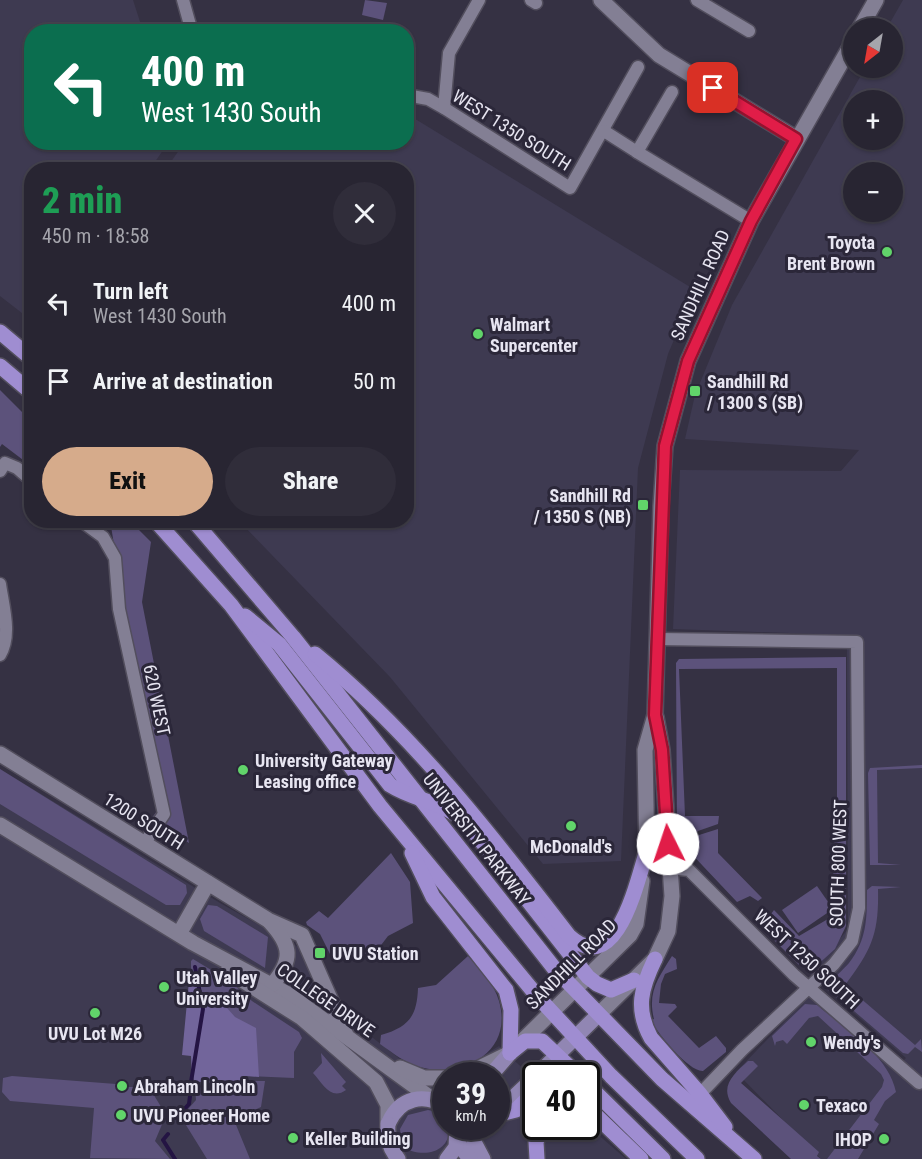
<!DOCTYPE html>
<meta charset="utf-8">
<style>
:root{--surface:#282532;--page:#302d3a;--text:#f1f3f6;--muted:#a5a5ac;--line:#44424d;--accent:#d6ab8b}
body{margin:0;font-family:"Roboto Condensed",sans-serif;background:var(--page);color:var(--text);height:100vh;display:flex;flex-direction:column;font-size:22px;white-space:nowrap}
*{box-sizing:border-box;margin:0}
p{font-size:20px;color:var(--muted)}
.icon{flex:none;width:33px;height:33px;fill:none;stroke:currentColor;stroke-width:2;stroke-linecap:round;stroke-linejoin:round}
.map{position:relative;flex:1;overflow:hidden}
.sheet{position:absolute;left:24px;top:162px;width:390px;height:366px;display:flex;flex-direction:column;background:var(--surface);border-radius:24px;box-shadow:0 2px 4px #0004,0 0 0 2px var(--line)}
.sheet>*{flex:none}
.guide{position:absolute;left:24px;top:24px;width:390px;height:126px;border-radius:24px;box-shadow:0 2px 4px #0004,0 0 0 2px var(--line);background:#0b6e4f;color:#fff;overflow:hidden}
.needle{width:39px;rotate:211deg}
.controls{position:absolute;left:843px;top:18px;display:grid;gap:12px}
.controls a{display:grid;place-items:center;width:60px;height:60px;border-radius:50%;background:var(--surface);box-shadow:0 2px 4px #0004,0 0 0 2px var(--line);font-size:30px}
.speed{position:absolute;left:432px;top:1062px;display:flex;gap:12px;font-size:30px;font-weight:700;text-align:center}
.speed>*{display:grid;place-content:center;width:78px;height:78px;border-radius:50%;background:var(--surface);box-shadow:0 2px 4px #0004,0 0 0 2px var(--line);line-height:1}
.speed small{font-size:15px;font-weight:400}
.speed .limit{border:3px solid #111;border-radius:9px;background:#fff;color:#111}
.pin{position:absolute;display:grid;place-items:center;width:51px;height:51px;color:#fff;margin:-26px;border-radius:12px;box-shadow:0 3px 9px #0006}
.me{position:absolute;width:66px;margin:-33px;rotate:356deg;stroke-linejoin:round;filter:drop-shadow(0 0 4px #0008)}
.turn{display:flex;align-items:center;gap:21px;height:126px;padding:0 18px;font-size:27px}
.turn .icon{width:78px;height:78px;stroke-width:2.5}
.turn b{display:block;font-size:42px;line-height:51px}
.round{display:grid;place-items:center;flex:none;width:63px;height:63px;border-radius:32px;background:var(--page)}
.overview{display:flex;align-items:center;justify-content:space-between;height:102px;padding:0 18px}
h1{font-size:36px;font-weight:800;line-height:45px;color:#1e9e55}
.primary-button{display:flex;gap:12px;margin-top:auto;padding:12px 18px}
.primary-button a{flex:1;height:69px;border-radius:36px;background:var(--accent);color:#111;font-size:24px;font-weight:800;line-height:69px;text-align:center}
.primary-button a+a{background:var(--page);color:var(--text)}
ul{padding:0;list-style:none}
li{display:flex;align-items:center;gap:18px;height:78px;padding:0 18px}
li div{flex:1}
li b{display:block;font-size:22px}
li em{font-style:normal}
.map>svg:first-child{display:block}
.built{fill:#3e3a51;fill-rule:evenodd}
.green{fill:#5c527b}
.forest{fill:#72659b}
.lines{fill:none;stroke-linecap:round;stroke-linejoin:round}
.stream{stroke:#241443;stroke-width:4}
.minor-casing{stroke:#524e5d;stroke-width:15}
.tertiary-casing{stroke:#524e5d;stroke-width:18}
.secondary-casing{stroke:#524e5d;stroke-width:18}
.primary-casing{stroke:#524e5d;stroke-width:18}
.minor{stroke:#837f94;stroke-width:12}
.tertiary{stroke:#837f94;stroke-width:15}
.secondary{stroke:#9186b3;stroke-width:15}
.primary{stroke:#9f8dd1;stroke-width:15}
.route-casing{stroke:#92132f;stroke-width:15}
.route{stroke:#e11d48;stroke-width:10}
.poi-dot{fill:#61d46a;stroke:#2b2739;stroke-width:2}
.labels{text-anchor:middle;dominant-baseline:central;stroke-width:6;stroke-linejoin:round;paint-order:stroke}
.street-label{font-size:18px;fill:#e7e5f1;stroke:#2b2739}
.poi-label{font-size:18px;font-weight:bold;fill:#e7e5f1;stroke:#2b2739;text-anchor:start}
</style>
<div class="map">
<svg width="922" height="1159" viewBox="0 0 922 1159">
<rect width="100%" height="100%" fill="#353143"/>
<!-- built -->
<g class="built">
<polygon points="0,0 133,0 143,31 32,32 32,142 168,143 150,169 32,170 31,320 0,296"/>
<path d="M903 0H922V1159H821L736 1072 809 996 895 1069 906 1058 810 975 848 929 847 635 673 629 680 470 841 471 859 450 685 439 695 395 732 305 865 68H892V28H887ZM854 100H892V140H854ZM854 172H892V212H854Z"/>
<polygon points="407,117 412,117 695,290 668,354 638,468 621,861 543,864 390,677 239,521 406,520 406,170 166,169 184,143 406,142"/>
<path d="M0 769 220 903 302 949 355 1024 413 1069 455 1073 499 1046 535 1080 536 1126 587 1125 626 1159H0ZM446 1076H496V1126H446Z"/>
</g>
<!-- green -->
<g class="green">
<polygon points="365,0 387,3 383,20 362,15"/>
<polygon points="0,390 31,421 31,466 2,444 0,447"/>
<polygon points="103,521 130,521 151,542 142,602 189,843 151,819 157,811 111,526"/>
<polygon points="846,657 846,926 835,949 814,968 799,965 766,932 776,922 771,914 774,910 799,936 833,916 834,819 837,818 837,668 679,669 685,816 719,816 718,824 698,831 685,842 677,834 676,663 679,659"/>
<polygon points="922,765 922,768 877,770 878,863 901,865 870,865 868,773 870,768"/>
<polygon points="0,769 186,885 187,893 180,905 166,905 0,804"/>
<polygon points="718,829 718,853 762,898 758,901 750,896 737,902 685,847 699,835"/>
<polygon points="391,853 410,882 413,923 388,936 369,961 352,949 332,958 320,934 307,925 306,922 319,911 328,918"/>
<polygon points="817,886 833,909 798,933 782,910"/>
<path d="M872 886 901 887 878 889C879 933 872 950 845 985L915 1045 921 1039 922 1052 915 1047 908 1054 903 1053 833 993V981C837 974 844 969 849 963 867 940 867 918 867 890Z"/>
<polygon points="208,905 217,906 268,937 265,968 204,931 200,919"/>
<path d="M468 956C480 969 494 983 499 1001 514 1052 463 1079 420 1067 405 1063 393 1053 380 1044L381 1035C409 1027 417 1016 418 988L436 985Z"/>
<path d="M672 956 676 959 677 969 665 974 661 984 659 1003 675 1004 677 1007 668 1016 699 1048 716 1036 726 1048V1052L703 1071C689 1072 657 1033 651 1020L654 1019C647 992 659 977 672 956Z"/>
<polygon points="193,959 231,982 252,1001 299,1032 302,1038 294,1052 294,1078 246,1076 245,1081 218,1080 217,1084 194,1081 191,1069 191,961"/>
<path d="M805 1004 817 1005C845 1029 888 1054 896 1092L885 1101 874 1120 879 1124 858 1159H827L882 1087 884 1080 881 1074 818 1016 809 1018 787 1044 783 1040 776 1042 775 1046 772 1036Z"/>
<path d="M321 1053 346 1082 342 1086 346 1090C331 1101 323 1084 313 1073L322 1063Z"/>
<path d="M748 1061H753L758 1066 741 1083 819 1152 817 1156 821 1159H791L731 1103C720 1085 735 1073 748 1061Z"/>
<polygon points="12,1076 116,1084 116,1087 149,1087 166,1115 155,1141 170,1159 90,1158 94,1108 10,1101 2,1092 3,1078"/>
<polygon points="248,1081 265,1081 261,1107 234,1120 250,1159 207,1159 181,1117 196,1100 195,1087 222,1089 223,1083 248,1085"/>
<path d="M428 1110 442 1113 445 1118 446 1126 449 1127C451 1154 420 1159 402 1146L400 1129 408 1115Z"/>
</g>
<!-- forest -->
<polygon class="forest" points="189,981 195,982 201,1002 220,1000 235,1017 256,1028 259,1077 246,1076 245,1081 218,1080 217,1084 194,1081 191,1056 182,1055"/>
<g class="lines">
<!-- stream -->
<g class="stream">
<polyline points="191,1082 203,1009 195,967"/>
<polyline points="181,1113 189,1104 191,1088"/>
<polyline points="168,1134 163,1140 175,1159"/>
</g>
<!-- minor casing -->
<g class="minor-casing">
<g id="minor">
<polyline points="183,0 192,32"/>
<polyline points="531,0 536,3"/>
<polyline points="697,0 749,31"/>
<polyline points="406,95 428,99 444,108 570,188 638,67"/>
<polyline points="444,108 449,53 479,0"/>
<polyline points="604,131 637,152 672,92"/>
<polyline points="637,152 751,221"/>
<polyline points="0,471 5,463 17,468 32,481"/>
<polyline points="80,520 103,537 115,558 119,609 164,814 144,844"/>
<path d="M0 584C3 606 12 635 0 655"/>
<polyline points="659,639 857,642 859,908 852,941 834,964 742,1050 700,1094"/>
<polyline points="669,868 689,870 794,975 919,1083"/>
</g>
</g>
<!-- tertiary casing -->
<g class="tertiary-casing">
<g id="tertiary">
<polyline points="601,0 659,55 797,139"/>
<polyline points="860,28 876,0"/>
<polyline points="0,754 268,920 302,935 346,1035"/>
<polyline points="0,825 193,943 288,994 432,1099"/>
<polyline points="647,858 645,750 655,715 661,506 665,446 688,361 751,221 854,40"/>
<path d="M270 922C292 946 293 960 272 985"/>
<polyline points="179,934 208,883"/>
<polyline points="228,971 302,1018 376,1082 388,1105 388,1124"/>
<polyline points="598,1015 655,959 668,931 672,896 662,750 656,717"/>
<polyline points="400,1068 424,1078 446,1078"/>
<polyline points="463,1076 510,1053 630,935 636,924 642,881"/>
</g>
</g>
<!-- secondary casing -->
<g class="secondary-casing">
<g id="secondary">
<polyline points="490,1076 510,1053"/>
<polyline points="536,1076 598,1015"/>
<polyline points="496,1114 536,1076"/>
<path d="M389 1122C400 1098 424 1092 446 1107"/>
<path d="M388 1124C387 1139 389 1147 398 1159"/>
<polyline points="474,1129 474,1142 483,1159"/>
<polyline points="457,1142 470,1159"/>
<polyline points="447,1159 456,1147 457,1126"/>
</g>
</g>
<!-- primary casing -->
<g class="primary-casing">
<g id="primary">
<polyline points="0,332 32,359"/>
<polyline points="0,366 32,393"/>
<polyline points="155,520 231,605 380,806 538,997 611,1076 697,1159"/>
<polyline points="193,520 293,637 554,968 662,1079 754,1159"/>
<path d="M245 616 279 644 390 785C415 801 446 802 468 824L588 977 597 984 611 990 634 980"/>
<path d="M315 654C413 734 492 836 569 936 618 981 638 876 648 847"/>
<polyline points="412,853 433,897 506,990 511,1010 510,1053"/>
<path d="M655 959C641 988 635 1009 651 1038L700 1094 725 1127"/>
<polyline points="510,1053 525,1041 542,1041 579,1076"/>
<polyline points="586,1083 663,1159"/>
<polyline points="586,1106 641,1159"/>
<polyline points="496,1115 516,1110 536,1090"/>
<polyline points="537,1159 536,1142 542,1126"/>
</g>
</g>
<!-- minor -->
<use href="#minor" class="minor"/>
<!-- tertiary -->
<use href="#tertiary" class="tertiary"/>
<!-- secondary -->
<use href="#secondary" class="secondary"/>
<!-- primary -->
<use href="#primary" class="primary"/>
</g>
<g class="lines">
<!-- route casing -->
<g class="route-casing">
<polyline id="route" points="668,844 662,750 655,715 665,446 688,361 751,221 796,139 713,88"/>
</g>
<!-- route -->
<use href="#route" class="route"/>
</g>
<!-- markers -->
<g class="poi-dot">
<circle cx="887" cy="252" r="6"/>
<circle cx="478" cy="334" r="6"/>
<rect x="689" y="385" width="12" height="12" rx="3"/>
<rect x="637" y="499" width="12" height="12" rx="3"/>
<circle cx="243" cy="770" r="6"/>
<circle cx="571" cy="826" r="6"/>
<rect x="314" y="947" width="12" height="12" rx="3"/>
<circle cx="164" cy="987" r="6"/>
<circle cx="95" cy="1013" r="6"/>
<circle cx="811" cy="1042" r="6"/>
<circle cx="122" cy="1086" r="6"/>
<circle cx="804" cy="1105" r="6"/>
<circle cx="121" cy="1115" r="6"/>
<circle cx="293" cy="1138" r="6"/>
<circle cx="884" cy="1139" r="6"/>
</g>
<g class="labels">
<!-- street labels -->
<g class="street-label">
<text transform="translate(512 130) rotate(32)">WEST 1350 SOUTH</text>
<text transform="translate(700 285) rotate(-66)">SANDHILL ROAD</text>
<text transform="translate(157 700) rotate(78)">620 WEST</text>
<text transform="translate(144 821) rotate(32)">1200 SOUTH</text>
<text transform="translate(477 839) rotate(52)">UNIVERSITY PARKWAY</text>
<text transform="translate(838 863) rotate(-88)">SOUTH 800 WEST</text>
<text transform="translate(807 959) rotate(43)">WEST 1250 SOUTH</text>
<text transform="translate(571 964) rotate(-45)">SANDHILL ROAD</text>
<text transform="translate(326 1000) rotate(35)">COLLEGE DRIVE</text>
</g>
<!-- poi labels -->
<g class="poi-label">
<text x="875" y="242" text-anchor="end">Toyota<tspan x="875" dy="21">Brent Brown</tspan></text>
<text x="490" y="324">Walmart<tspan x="490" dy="21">Supercenter</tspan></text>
<text x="707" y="381">Sandhill Rd<tspan x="707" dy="21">/ 1300 S (SB)</tspan></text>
<text x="631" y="495" text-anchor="end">Sandhill Rd<tspan x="631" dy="21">/ 1350 S (NB)</tspan></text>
<text x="255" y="760">University Gateway<tspan x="255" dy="21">Leasing office</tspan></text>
<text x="571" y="846" text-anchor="middle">McDonald's</text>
<text x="332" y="953">UVU Station</text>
<text x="176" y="977">Utah Valley<tspan x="176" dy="21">University</tspan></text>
<text x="95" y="1033" text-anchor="middle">UVU Lot M26</text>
<text x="823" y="1042">Wendy's</text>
<text x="134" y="1086">Abraham Lincoln</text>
<text x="816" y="1105">Texaco</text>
<text x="133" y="1115">UVU Pioneer Home</text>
<text x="305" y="1138">Keller Building</text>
<text x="872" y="1139" text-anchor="end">IHOP</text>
</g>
</g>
</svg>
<div class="controls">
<a><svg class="needle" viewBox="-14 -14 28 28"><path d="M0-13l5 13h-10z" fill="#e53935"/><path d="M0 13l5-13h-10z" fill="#a5a5ac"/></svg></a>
<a>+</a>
<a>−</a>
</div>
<div class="speed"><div>39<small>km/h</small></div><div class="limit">40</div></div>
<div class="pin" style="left:713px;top:88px;background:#d93025"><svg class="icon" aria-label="arrive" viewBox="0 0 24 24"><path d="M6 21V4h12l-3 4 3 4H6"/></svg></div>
<svg class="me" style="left:668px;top:844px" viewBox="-20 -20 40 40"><circle r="19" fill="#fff"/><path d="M0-13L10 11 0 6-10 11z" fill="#e11d48"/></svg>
<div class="guide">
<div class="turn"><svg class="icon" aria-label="left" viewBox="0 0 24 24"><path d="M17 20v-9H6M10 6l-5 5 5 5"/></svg><div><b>400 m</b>West 1430 South</div></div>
</div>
<section class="sheet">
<div class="overview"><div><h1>2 min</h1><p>450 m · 18:58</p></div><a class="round"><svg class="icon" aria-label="close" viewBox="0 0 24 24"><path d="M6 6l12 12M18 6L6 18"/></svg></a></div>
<ul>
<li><svg class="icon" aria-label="left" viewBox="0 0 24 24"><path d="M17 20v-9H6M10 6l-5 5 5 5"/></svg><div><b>Turn left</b><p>West 1430 South</p></div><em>400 m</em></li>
<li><svg class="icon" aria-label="arrive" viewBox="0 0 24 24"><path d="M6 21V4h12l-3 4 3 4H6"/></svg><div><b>Arrive at destination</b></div><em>50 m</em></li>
</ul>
<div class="primary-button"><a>Exit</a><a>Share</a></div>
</section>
</div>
